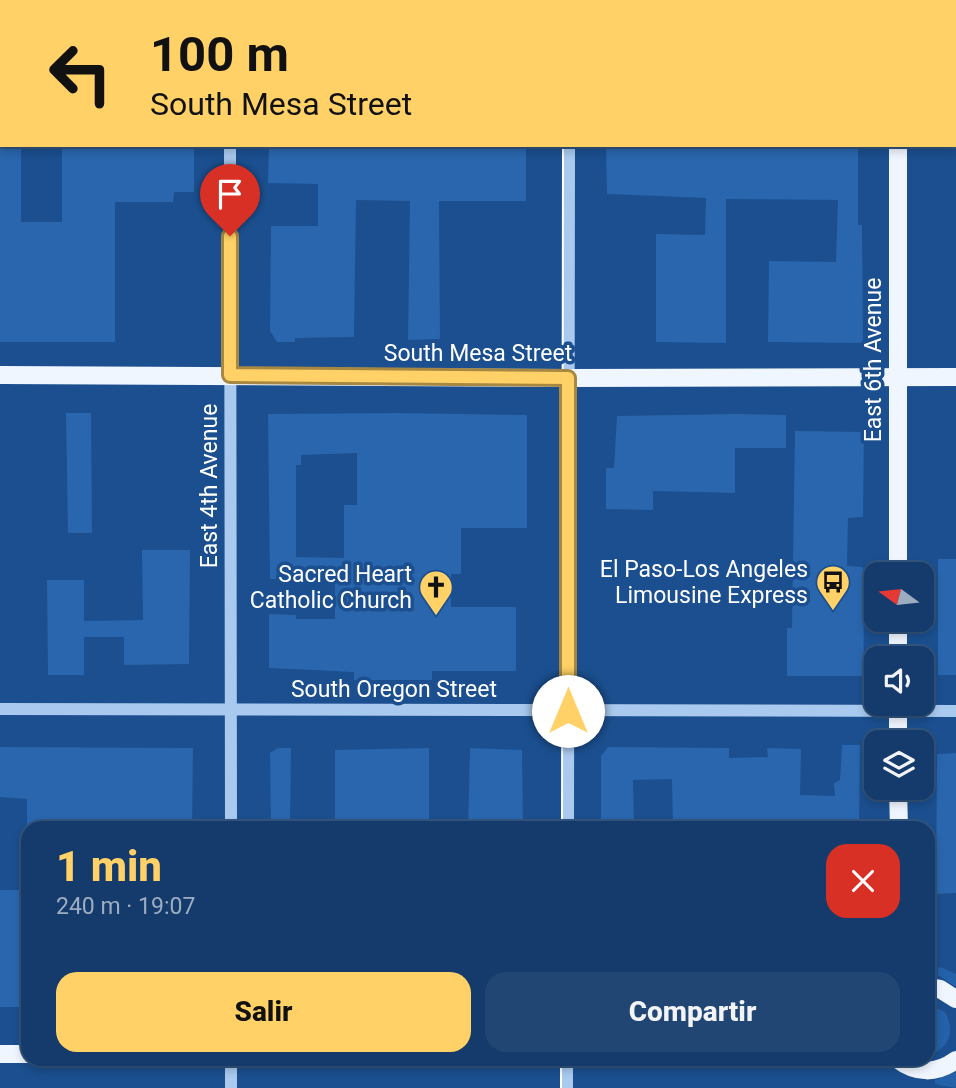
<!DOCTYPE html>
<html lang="es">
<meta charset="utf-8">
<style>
:root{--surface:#143b6b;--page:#214673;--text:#f1f3f6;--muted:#9dadc1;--line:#33557e;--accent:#ffd166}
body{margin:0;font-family:Roboto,sans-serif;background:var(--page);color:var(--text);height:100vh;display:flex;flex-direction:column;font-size:26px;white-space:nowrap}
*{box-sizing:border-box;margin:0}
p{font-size:23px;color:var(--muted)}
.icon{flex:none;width:38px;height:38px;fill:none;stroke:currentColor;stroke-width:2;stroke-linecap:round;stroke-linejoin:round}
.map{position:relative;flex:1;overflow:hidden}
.panel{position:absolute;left:21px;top:821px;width:914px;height:245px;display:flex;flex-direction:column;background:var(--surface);border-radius:21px;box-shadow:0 4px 10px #0003,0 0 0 2px var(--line)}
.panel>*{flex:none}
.banner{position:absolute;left:0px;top:0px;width:957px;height:147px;box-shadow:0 4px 10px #0003,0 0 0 2px var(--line);background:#ffd166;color:#111;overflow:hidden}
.needle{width:46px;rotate:285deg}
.controls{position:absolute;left:864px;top:562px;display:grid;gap:14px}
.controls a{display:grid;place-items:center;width:70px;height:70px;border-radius:14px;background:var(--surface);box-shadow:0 4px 10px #0003,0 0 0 2px var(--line);font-size:35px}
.pin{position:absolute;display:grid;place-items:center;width:60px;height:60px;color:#fff;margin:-72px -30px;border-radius:50% 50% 50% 0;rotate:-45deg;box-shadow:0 0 7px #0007}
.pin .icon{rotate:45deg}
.me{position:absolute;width:77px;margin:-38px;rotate:0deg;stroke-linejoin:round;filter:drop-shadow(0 0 5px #0008)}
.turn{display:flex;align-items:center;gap:24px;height:147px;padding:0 35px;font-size:32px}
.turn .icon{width:91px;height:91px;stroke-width:2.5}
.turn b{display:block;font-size:49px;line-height:60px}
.round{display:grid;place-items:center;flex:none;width:74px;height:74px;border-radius:21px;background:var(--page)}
.head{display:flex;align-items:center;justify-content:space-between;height:119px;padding:0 35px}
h1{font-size:42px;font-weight:800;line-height:52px;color:var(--accent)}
.button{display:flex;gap:14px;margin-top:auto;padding:14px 35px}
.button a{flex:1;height:80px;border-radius:21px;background:var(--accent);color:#111;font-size:28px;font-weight:800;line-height:80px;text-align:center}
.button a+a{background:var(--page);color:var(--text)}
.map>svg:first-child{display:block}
.green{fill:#2461a8}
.building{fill:#2a66ad;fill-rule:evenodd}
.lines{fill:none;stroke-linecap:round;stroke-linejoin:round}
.minor{stroke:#a9c9ee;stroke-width:12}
.major{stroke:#f0f6ff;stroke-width:18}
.tram{stroke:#fff;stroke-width:2}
.route-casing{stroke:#a68842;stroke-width:18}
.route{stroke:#ffd166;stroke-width:12}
.labels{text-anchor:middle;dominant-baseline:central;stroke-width:7;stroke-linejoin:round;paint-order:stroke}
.street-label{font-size:23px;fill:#fff;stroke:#1b4f8f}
.poi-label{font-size:23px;fill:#fff;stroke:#1b4f8f;text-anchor:end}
</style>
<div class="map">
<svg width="956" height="1088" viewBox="0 0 956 1088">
<rect width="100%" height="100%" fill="#1b4f8f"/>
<!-- green -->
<g class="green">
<polygon points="941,967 956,974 956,987 938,975 938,968"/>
<path d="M928 1004 945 1012C956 1031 949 1050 928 1055Z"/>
<polygon points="956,1072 956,1088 938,1085 935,1083 935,1080"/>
</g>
<!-- building -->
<g class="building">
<polygon points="0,145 21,145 21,222 62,222 62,145 194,145 194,192 174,192 173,202 115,202 115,342 0,342"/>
<polygon points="269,145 526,145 526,201 439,201 440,339 408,340 410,201 356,200 354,337 295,338 295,342 277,342 270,331 271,226 318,226 318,184 268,183"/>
<polygon points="606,145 858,145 858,225 862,225 863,343 768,342 769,261 836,262 838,200 726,199 726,343 656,342 656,234 705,235 706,198 607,194"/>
<polygon points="66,413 91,413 92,533 68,533"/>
<path d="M397 413 527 415V528H461V574H451V607H516V671H432V680H354V672L269 668V614L296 615V619H335V575H291V580L270 579 268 414ZM357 453V505H344V558L296 557V465H301V455Z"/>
<polygon points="735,414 786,415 786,448 735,448 735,493 653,491 653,510 606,509 606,468 614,468 617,416"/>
<polygon points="795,431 864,432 863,517 848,518 847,566 863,567 864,676 787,676 787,628 792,628"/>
<polygon points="142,550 190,550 189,664 124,665 124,637 84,637 84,675 48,675 47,580 84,580 84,621 143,620"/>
<rect x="938" y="559" width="18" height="116"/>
<polygon points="842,745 860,745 859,828 673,828 672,779 633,780 634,828 601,828 601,756 608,747 729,748 729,758 768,757 767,748 801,749 800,795 835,796 834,783 840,780"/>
<polygon points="0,747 193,748 192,828 27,828 27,799 0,797"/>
<polygon points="278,748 291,748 290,828 271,828 270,753"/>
<polygon points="429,748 429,828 335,828 335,750"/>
<polygon points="470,748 522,750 523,828 468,828"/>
<polygon points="956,753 956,893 936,894 937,754"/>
<rect x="0" y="890" width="28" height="117"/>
</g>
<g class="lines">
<!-- minor -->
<g class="minor">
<polyline points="569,0 569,2"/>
<polyline points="230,2 230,0"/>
<polyline points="230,145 231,828"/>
<polyline points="0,709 956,711"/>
<polyline points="568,828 569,145"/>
<polyline points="231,1059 231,1088"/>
<polyline points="567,1059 567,1088"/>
</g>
<!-- major -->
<g class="major">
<polyline points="898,0 898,2"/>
<polyline points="0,43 2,43"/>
<polyline points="898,145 898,574"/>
<polyline points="0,375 568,378 956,377"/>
<polyline points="898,620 898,658"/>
<polyline points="898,704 898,742"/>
<polyline points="898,788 899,828"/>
<polyline points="928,987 940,989 956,999"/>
<polyline points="0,1054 28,1054"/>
<path d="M897 1059C916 1074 937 1074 956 1060"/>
</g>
<!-- tram -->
<g class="tram">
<polyline points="563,0 563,2"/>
<polyline points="562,828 563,145"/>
<polyline points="561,1088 561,1059"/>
</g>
</g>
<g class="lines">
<!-- route casing -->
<g class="route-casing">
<polyline id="route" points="230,236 230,375 568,378 568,711"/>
</g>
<!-- route -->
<use href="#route" class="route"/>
</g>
<!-- icons -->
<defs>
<g id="bus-pin" transform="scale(1.75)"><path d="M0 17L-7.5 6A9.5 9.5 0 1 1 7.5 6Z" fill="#ffd166" stroke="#1b4f8f"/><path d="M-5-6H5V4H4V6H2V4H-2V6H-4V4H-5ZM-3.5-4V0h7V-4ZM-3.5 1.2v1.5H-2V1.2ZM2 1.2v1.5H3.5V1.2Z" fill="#111"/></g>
<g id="church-pin" transform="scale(1.75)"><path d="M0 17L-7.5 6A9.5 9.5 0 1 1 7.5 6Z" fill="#ffd166" stroke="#1b4f8f"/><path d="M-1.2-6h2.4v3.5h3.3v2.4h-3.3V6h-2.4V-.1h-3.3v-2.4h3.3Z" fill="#111"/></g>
</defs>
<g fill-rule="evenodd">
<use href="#bus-pin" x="833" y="582"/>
<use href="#church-pin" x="436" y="587"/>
</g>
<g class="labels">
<!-- street labels -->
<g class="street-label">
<text x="478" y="353">South Mesa Street</text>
<text transform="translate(873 360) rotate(-90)">East 6th Avenue</text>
<text transform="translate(209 486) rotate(-90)">East 4th Avenue</text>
<text x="394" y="689">South Oregon Street</text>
</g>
<!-- poi labels -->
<g class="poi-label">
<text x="808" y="569">El Paso-Los Angeles<tspan x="808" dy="26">Limousine Express</tspan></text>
<text x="412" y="574">Sacred Heart<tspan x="412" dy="26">Catholic Church</tspan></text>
</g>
</g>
</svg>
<div class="controls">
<a><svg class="needle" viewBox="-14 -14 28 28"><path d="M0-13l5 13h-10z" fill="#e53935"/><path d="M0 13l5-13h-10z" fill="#9dadc1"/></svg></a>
<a><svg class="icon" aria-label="sound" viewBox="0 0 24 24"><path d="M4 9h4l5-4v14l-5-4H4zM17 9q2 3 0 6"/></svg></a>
<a><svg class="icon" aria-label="layers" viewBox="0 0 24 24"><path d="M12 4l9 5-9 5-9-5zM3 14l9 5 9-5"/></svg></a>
</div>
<div class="pin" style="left:230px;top:236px;background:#d93025"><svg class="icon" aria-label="arrive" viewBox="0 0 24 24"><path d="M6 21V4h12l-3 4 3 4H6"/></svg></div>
<svg class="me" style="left:568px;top:711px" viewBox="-20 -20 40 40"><circle r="19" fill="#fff"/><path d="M0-13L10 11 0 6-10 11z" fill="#ffd166"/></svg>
<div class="banner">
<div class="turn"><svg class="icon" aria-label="left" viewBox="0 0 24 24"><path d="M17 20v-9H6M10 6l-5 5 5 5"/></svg><div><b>100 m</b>South Mesa Street</div></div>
</div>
<section class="panel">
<div class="head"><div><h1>1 min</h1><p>240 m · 19:07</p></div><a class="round" style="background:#d93025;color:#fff"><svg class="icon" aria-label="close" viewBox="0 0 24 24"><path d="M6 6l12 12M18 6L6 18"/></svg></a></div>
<div class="button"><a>Salir</a><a>Compartir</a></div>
</section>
</div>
